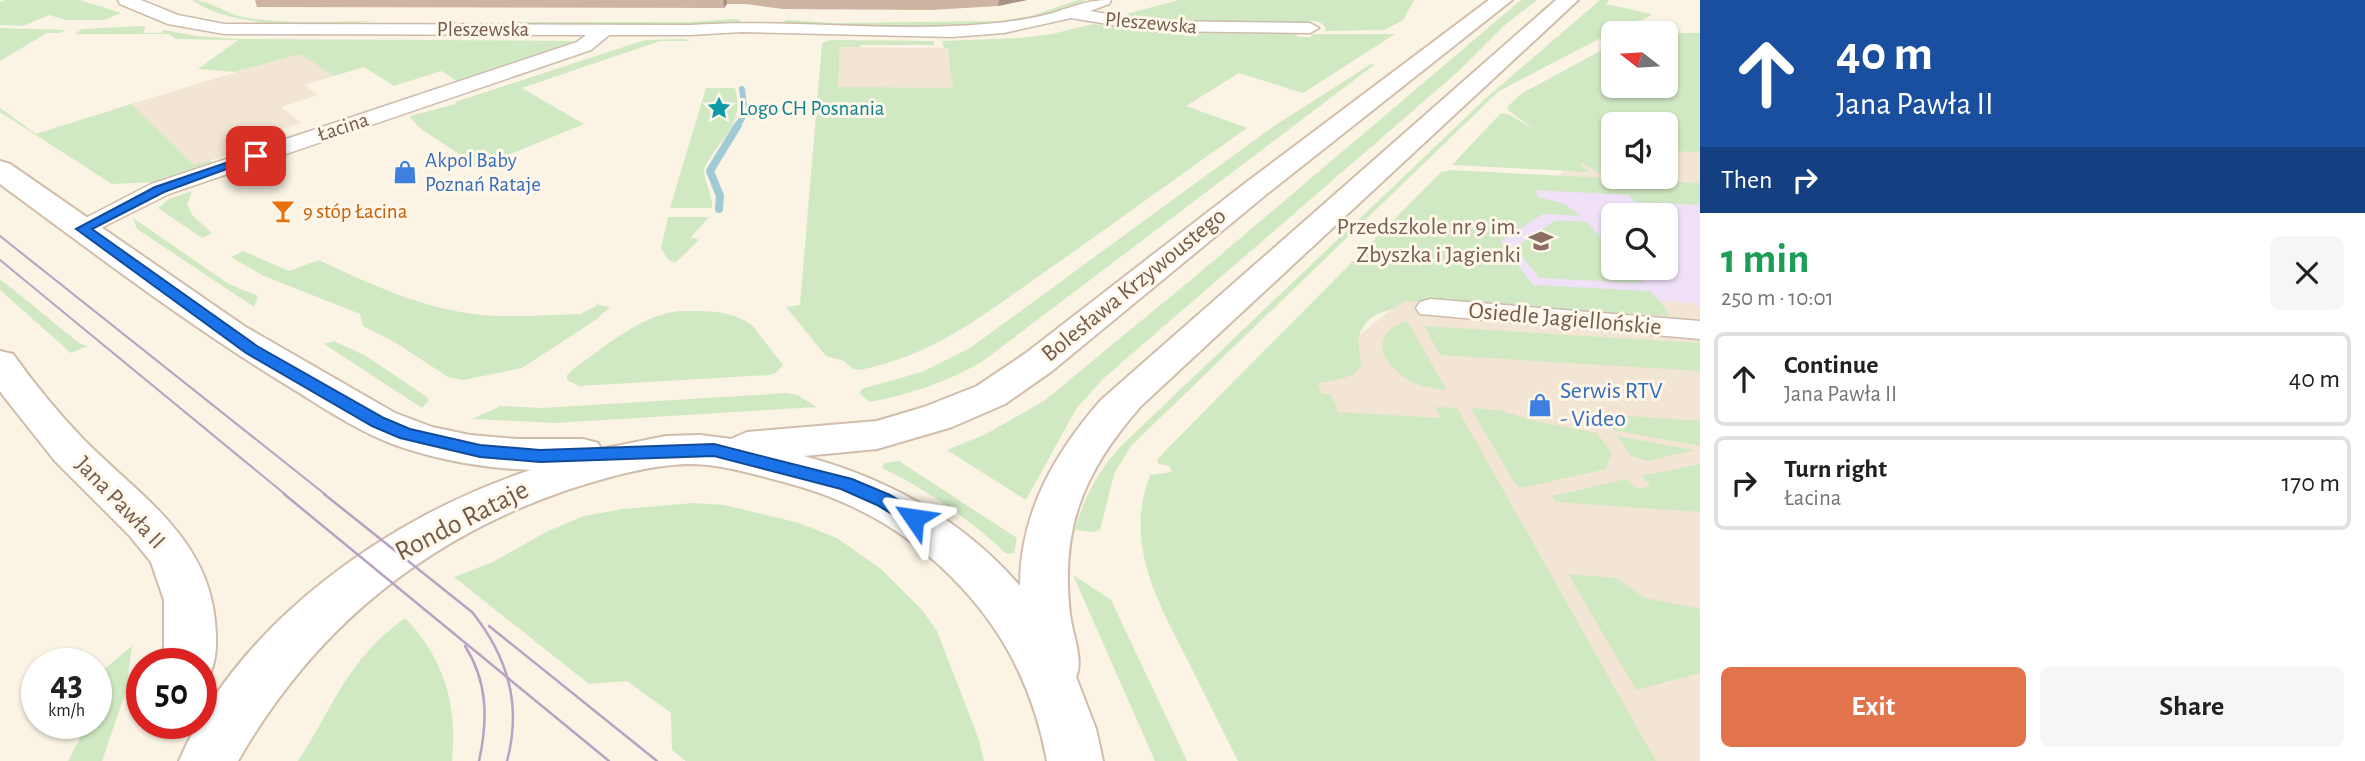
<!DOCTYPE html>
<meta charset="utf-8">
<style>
:root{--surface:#fff;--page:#f6f6f6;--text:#202124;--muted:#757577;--line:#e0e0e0;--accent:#e2744d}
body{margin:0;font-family:"Alegreya Sans",sans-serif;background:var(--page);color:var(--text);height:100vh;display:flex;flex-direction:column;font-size:26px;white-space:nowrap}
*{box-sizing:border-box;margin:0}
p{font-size:23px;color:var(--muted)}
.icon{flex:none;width:38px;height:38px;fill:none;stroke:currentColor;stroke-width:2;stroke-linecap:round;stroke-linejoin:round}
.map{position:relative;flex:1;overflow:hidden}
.side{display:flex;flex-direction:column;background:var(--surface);width:665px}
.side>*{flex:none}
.top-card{background:#1a4fa0;color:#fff;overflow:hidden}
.needle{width:46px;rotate:287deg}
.tools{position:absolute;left:1601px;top:21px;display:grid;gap:14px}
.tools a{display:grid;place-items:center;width:77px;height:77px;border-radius:10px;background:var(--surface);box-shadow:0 2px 5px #0004;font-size:35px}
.speed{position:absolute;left:21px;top:648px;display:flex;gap:14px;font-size:35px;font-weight:700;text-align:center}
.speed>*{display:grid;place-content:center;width:91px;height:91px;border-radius:50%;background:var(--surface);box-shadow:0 2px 5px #0004;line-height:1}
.speed small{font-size:18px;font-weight:400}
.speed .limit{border:10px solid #d22;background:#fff;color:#111}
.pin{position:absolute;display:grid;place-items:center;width:60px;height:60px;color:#fff;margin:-30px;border-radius:14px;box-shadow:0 4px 10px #0006}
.me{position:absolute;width:77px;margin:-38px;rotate:302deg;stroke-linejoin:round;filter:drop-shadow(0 0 5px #0008)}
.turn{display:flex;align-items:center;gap:24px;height:147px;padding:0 21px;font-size:32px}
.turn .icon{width:91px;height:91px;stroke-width:2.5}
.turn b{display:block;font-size:49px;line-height:60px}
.then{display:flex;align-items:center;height:66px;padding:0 21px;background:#0003;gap:14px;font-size:26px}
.round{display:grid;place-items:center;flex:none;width:74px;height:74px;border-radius:10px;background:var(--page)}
.overview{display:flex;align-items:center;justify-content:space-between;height:119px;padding:0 21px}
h1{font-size:42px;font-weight:600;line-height:52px;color:#1e9e55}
.action{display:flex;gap:14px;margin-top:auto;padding:14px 21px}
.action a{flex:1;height:80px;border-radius:10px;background:var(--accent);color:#fff;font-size:28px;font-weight:600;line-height:80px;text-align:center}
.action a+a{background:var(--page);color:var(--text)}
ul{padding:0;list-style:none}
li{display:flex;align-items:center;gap:21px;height:94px;margin:0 14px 10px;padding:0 7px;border:4px solid var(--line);border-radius:10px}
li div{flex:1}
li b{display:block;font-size:26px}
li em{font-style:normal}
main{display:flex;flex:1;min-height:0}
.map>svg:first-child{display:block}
.residential{fill:#f3e5d3;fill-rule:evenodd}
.education{fill:#f0e1f8;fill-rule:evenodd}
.green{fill:#d1e9c3}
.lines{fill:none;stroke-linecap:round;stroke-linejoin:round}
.stream-far1{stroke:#a0cbd6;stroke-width:6}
.stream{stroke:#a0cbd6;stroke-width:8}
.street-casing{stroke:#cdbbab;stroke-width:3}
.secondary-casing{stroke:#d1bdab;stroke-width:4}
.street{fill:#fff;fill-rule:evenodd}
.secondary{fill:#fff;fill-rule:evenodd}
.tram-far1{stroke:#b6a3c4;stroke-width:2}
.tram{stroke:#b6a3c4;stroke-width:2.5}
.wall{fill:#ceb5a2}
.shaded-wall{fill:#a89484}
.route{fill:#1a73e8;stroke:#114b97;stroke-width:2}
.labels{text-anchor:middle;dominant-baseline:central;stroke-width:6;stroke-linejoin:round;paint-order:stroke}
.far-street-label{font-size:21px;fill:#735a4a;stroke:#fef7ea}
.far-culture-label{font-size:21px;fill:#0d838f;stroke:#fef7ea;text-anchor:start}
.far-shop-label{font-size:21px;fill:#366cbe;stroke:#fef7ea;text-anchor:start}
.far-food-label{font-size:21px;fill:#c56008;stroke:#fef7ea;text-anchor:start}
.education-label{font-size:24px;fill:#785e54;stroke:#fef7ea;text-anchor:end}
.street-label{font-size:24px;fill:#735a4a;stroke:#fef7ea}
.shop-label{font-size:24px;fill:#366cbe;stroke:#fef7ea;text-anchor:start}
.near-street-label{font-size:28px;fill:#735a4a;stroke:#fef7ea}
</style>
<main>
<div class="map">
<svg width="1700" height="761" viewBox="0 0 1700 761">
<rect width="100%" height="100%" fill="#fbf3e4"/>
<!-- residential -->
<g class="residential">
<polygon points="840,47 946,48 954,88 838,88"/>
<polygon points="300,53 334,76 304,85 318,95 281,107 301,123 230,145 236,152 194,166 131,104"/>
<path d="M1603 140H1613L1614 177H1666V141L1700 142V761H1539L1290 391ZM1614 215H1666V268H1614Z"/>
</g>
<!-- education -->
<path class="education" d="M1516 186 1700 195V309L1694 303 1460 289ZM1614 215H1666V268H1614Z"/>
<!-- green -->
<g class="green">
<polygon points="6,0 80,0 121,13 104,20 66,20 49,15 23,26 0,25 0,2"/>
<path d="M192 0C210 0 226 14 243 17 286 25 332 21 375 21 325 27 234 30 192 0Z"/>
<path d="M1078 0H1086C998 39 874 25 778 24L787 20 836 23 998 21 1031 16Z"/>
<path d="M1179 0H1414L1403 20 1385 30 1326 31C1326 22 1312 18 1303 23L1174 24 1111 18Z"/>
<polygon points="1521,0 1537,0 1506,24 1460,70 1104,378 1076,409 1026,500 947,450 986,434 1044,401 1204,269"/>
<path d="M1600 0H1609L1606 4 1652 14C1641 23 1626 20 1616 30L1499 91 1131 446 1114 474 1100 530 1093 532 1075 530C1084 497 1098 472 1120 447L1485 99Z"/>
<polygon points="733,19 740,20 742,24 528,24 510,22 690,22"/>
<path d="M1093 24 1167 33 1295 34 1298 37H1312L1310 34H1395L1303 93 1239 73 1186 106 1247 128C1180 175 1114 224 1046 271 984 314 936 355 859 370L853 369 844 361 826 356 786 307 800 305 822 43 831 40 934 41V45H860V47H840L838 87 953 88 947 48H944L942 41 1020 38 1052 34Z"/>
<polygon points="140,26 146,26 143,33 161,33 164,30 197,36 238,39 575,41 457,81 441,71 394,86 364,67 334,76 300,54 235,72 198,69 238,40 176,39 168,34 75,34 82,29"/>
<polygon points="0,28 66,30 60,33 47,33 0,61"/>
<polygon points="1639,33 1700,33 1700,152 1666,151 1666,124 1614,124 1613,173 1596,172 1583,163 1580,165 1590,172 1452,165 1501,113 1508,114 1534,129 1509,111 1507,107 1521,94 1613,44 1614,86 1666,86 1666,33"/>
<polygon points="685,39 690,41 660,41 522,88 584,124 479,167 421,129 409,116 456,104 455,102 645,40"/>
<path d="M1371 64 1374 65 983 361C947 382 911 394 870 402L860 394 861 389 922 372 970 348 1271 128Z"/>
<path d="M706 88H735C746 125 718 139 704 169 704 183 713 194 712 208H670Z"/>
<polygon points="131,104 194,165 210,160 212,162 152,182 112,184 0,112 0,108 36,134"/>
<path d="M1452 170 1700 183V205L1635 202 1628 195 1534 190 1539 197 1565 204 1581 216 1543 214 1500 242 1533 285 1650 291 1666 309 1668 316 1404 301C1393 313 1377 310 1367 322 1339 352 1395 373 1318 383L1322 394H1331L1338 412 1441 418 1435 407 1457 408 1656 761H1238C1221 727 1204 693 1187 659 1157 600 1124 543 1150 475L1172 472 1169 466 1159 464 1157 460 1168 448 1441 172Z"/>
<polygon points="192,191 187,205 193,216 212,233 202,238 158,208 169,199"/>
<polygon points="668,217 709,217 691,237 699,240 675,263 668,259 661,248"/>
<polygon points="133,218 229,284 258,296 254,307 137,229"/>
<polygon points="1556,220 1587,222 1613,251 1614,268 1629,268 1643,283 1539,278 1515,247"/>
<path d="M243 251 289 271 319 260C366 282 414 305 466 313 503 319 542 315 580 314L596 306 598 302 599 305 610 307 597 319 522 368 464 380 448 377 396 343 363 326 360 314 264 276 231 257Z"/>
<polygon points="0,279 79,343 87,346 71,353 0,290"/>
<path d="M680 311C706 311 729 309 752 325L783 365 776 373 769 375 579 386 567 380V375L573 369C606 347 639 315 680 311Z"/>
<path d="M1407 321 1447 390C1434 389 1421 387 1409 380 1380 363 1368 332 1407 321Z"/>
<polygon points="1424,326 1700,343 1700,371 1440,355"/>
<polygon points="334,341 366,356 427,397 429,400 422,408 324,344"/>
<polygon points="787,393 797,395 817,407 555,423 472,419 501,406 542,408"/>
<polygon points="1471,408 1499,410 1535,421 1597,433 1612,453 1606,469 1522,488 1515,484"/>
<polygon points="1601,414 1700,421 1700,446 1613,430"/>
<polygon points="1617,436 1694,450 1648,461 1631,456"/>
<path d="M899 461 1017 538 1014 553 1007 554C969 519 929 491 882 468L884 463Z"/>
<polygon points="1700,464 1700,512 1556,502 1552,496 1626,479 1637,489 1651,486 1641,476"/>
<polygon points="693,503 724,505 799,523 837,538 881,569 922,610 937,631 979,740 984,761 686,761 672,750 671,713 627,681 589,684 454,577 493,562 548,531 584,516 623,509"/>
<polygon points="1568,574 1616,578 1645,598 1700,609 1700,673 1636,690"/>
<polygon points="1073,575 1111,600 1187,761 1155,761"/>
<path d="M405 618C444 658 458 706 452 761H298C335 704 347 660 405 618Z"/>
<polygon points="132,646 126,691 102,761 68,761 88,723 96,723 99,702 96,702 96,676"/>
</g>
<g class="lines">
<!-- stream-far1 -->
<polyline class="stream-far1" points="737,127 745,113 742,89"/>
<!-- stream -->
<polyline class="stream" points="719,209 720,196 710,171 738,125"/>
<!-- street casing -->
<g class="street-casing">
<g id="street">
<path d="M118 0H141L178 15 224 24 690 25C778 19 866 30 953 26 985 25 1018 22 1049 14 1074 7 1084 0 1111 0L1109 4 1090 11 1150 21 1310 23 1319 28 1310 33 1150 31 1071 18 1004 33 952 37 742 32 690 35H609L591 50 169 194 83 237 74 234 70 229 74 224 151 184 577 42 586 35 224 34 168 24 120 4Z"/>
<polygon points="1430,299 1700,321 1700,339 1420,314 1416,308 1420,302"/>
</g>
</g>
<!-- secondary casing -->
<g class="secondary-casing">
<g id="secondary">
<path d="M1489 0H1512L1268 193 1052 371 1005 404 952 427 877 449 804 456C889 479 962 519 1020 586 1020 513 1054 454 1101 400L1556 0H1578L1141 406C1084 471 1060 527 1070 614 1072 633 1084 660 1076 677L1096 729 1103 761H1047C1030 669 987 601 913 543 875 514 830 494 784 482 753 474 721 464 689 464 647 465 604 478 564 491 421 541 313 630 238 761H179C239 622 390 516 531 470 483 468 436 460 390 443 354 429 321 406 288 386 188 325 94 253 0 184V161L10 164 244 326 395 413 432 427 470 435 516 439H583L598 443 601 449 666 436 700 435 731 439 747 432 877 421 924 407 977 386 1026 353 1248 181Z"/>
<path d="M0 351 13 354C35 385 59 414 85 441 140 496 208 538 215 622 217 643 217 660 208 679L201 682V663H164V600L151 562 129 535 55 461 5 398 0 391Z"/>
</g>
</g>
<!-- street -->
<use href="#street" class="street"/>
<!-- secondary -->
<use href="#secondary" class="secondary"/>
<!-- tram-far1 -->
<g class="tram-far1">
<polyline points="0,236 326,495"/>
<polyline points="0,260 286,495"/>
</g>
<!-- tram -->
<g class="tram">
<polyline points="284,494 609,761"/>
<path d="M324 494 472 612C508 657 522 705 507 761"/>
<polyline points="489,626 657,761"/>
<path d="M465 646C488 682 488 720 479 761"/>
</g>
</g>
<!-- wall -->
<polygon class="wall" points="255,0 1027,0 998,6 931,10 783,9 746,4 727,4 724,8 257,7"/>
<!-- shaded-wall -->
<g class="shaded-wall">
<polygon points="723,0 727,0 727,4 724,8"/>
<polygon points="999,0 1027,0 998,6"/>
</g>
<!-- route -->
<polygon class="route" points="252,154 262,156 164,192 92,229 257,346 384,418 410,429 480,445 540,450 714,444 852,479 890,495 920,513 923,518 920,523 907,523 877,505 841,489 714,456 540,462 480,457 400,438 372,426 246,353 76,229 155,187"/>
<!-- icons -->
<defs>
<g id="sight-bare" transform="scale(1.89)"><path d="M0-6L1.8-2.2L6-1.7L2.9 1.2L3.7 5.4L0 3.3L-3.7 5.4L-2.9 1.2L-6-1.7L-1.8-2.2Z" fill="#0f9aa8" stroke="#fef7ea" stroke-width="2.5" paint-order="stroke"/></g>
<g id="shop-bare" transform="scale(1.89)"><path d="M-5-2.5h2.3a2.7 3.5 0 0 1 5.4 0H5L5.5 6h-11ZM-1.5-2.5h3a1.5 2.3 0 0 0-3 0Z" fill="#3f7fe0" stroke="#fef7ea" stroke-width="2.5" paint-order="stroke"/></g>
<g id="bar-bare" transform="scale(1.89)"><path d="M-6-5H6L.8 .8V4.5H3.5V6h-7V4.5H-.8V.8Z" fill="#e8710a" stroke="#fef7ea" stroke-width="2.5" paint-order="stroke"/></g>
<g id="school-bare" transform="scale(1.89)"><path d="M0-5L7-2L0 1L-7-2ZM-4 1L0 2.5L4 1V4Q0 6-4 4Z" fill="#8d6e63" stroke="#fef7ea" stroke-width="2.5" paint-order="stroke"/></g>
</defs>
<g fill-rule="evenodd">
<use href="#sight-bare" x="719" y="108"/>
<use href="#shop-bare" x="405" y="172"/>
<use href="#bar-bare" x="283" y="211"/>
<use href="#school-bare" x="1541" y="241"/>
<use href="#shop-bare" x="1540" y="405"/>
</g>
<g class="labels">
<!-- far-street labels -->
<g class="far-street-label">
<text transform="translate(1151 23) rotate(5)">Pleszewska</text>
<text x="483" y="29">Pleszewska</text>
<text transform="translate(343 127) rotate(-18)">Łacina</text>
</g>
<!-- far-culture labels -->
<g class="far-culture-label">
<text x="739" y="108">Logo CH Posnania</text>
</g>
<!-- far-shop labels -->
<g class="far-shop-label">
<text x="425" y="160">Akpol Baby<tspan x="425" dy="24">Poznań Rataje</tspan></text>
</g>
<!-- far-food labels -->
<g class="far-food-label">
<text x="303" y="211">9 stóp Łacina</text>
</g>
<!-- education labels -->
<g class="education-label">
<text x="1521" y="227">Przedszkole nr 9 im.<tspan x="1521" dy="28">Zbyszka i Jagienki</tspan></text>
</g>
<!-- street labels -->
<g class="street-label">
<text transform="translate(1134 285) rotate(-39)">Bolesława Krzywoustego</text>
<text transform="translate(1565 319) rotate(5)">Osiedle Jagiellońskie</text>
<text transform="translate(120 503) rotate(46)">Jana Pawła II</text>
</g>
<!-- shop labels -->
<g class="shop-label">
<text x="1560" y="391">Serwis RTV<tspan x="1560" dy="28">- Video</tspan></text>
</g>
<!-- near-street labels -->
<g class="near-street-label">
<text transform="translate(462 521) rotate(-27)">Rondo Rataje</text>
</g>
</g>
</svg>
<div class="tools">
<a><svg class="needle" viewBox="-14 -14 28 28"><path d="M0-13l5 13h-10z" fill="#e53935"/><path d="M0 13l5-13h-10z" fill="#757577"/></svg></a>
<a><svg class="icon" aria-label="sound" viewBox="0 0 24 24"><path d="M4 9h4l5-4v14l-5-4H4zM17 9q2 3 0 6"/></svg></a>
<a><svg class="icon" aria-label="search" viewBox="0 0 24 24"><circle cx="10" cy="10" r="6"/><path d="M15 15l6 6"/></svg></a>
</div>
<div class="speed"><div>43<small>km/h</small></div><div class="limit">50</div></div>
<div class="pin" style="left:256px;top:156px;background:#d93025"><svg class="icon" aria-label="arrive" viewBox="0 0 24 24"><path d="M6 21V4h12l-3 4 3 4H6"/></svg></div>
<svg class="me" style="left:914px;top:518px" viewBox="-20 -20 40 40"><path d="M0-17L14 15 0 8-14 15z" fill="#1a73e8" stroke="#fff" stroke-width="4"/></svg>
</div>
<section class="side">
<div class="top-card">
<div class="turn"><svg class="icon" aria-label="ahead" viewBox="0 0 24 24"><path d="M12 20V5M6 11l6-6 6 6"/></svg><div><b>40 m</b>Jana Pawła II</div></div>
<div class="then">Then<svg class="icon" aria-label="right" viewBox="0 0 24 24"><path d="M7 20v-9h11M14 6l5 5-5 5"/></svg></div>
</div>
<div class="overview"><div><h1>1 min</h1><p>250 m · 10:01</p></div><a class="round"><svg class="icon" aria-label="close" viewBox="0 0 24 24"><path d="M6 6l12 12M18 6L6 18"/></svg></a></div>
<ul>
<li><svg class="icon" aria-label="ahead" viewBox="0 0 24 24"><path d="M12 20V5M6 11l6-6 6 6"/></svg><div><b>Continue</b><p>Jana Pawła II</p></div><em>40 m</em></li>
<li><svg class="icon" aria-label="right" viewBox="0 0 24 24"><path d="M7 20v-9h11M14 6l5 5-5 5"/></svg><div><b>Turn right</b><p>Łacina</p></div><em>170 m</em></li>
</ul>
<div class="action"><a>Exit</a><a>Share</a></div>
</section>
</main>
